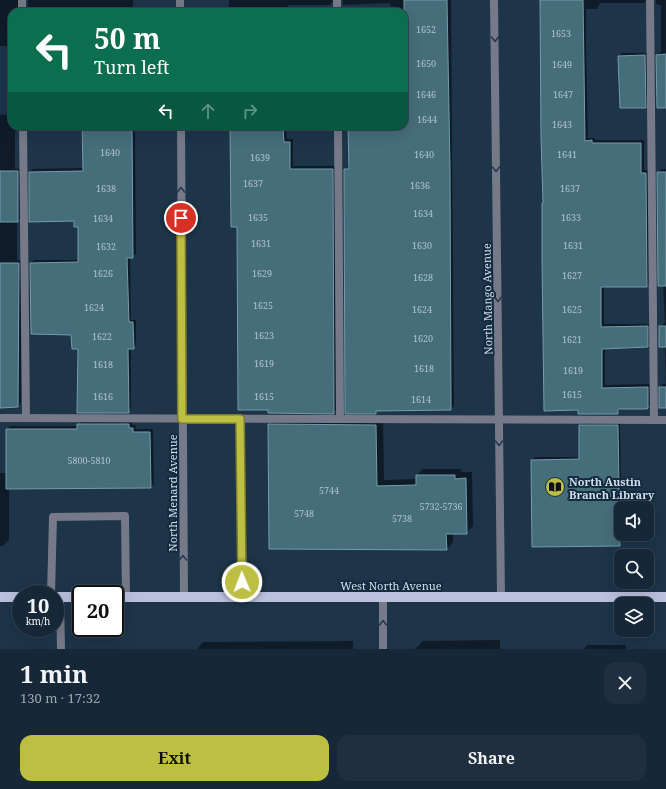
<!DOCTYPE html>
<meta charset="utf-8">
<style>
:root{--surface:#162737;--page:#1f2f3f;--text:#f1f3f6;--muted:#9ea5ad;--line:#354452;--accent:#bdbf43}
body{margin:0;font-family:"Noto Serif",serif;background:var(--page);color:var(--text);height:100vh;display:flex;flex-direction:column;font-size:15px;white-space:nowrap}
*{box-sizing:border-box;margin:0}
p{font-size:13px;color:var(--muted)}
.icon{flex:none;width:22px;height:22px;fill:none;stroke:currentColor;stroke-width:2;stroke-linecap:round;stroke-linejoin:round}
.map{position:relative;height:649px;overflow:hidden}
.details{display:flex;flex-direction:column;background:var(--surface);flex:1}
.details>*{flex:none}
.top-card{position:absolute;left:8px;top:8px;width:400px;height:122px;border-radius:12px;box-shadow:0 4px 16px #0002,0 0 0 1px var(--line);background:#0b6e4f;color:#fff;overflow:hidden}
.controls{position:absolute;left:614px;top:501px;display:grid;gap:8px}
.controls a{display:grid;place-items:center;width:40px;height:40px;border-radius:8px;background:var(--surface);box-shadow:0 4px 16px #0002,0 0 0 1px var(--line);font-size:20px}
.speed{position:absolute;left:12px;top:585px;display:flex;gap:8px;font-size:20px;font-weight:700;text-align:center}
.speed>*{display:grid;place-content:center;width:52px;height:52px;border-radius:50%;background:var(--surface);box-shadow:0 4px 16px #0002,0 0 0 1px var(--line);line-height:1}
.speed small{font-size:10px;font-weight:400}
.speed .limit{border:2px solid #111;border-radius:6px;background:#fff;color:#111}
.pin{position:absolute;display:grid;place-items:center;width:34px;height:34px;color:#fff;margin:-17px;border:2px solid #fff;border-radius:50%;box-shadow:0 1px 4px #0007}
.me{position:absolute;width:44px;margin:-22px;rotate:359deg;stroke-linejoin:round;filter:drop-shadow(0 0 3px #0008)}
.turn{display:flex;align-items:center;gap:14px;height:84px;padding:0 20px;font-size:18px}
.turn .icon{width:52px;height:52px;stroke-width:2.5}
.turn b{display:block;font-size:28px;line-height:34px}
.lanes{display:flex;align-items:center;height:38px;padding:0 20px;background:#0003;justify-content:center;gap:20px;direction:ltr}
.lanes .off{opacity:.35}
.round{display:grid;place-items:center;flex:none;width:42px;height:42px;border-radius:12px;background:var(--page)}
.head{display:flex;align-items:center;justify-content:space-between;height:68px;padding:0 20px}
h1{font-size:24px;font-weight:700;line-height:30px}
.primary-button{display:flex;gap:8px;margin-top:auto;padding:8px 20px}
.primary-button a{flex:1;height:46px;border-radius:12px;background:var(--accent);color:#111;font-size:16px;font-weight:700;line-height:46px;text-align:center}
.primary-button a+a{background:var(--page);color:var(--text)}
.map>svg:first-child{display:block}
.shadow{fill:#0007}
.building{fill:#466d7a;stroke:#749caa}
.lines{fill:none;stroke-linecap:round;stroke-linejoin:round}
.lane{stroke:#767987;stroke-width:8}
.street{stroke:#767987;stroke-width:8}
.primary{stroke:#bac0dd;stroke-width:10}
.oneway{stroke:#273a4d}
.route-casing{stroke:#7b7c2c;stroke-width:10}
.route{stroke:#bdbf43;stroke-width:7}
.labels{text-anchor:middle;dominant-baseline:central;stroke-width:4;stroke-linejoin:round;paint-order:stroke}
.number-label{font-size:9px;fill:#aec2d0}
.street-label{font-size:11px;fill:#d1dfed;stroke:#132a3f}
.poi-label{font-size:11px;font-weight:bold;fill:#d1dfed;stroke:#132a3f;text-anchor:start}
</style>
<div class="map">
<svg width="666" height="649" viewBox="0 0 666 649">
<rect width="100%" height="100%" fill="#1d3449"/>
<!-- shadow -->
<g class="shadow">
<polygon points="0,0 19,0 21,12 12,12 12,46 0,46"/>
<rect x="28" y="0" width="105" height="12"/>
<polygon points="229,0 334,0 330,5 288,5 288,12 229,12"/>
<polygon points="343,0 451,0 454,406 451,409 378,410 376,413 345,170 350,166 349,126 404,126 404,12 399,12 399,9 391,9 390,3 343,5"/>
<polygon points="541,0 647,0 644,3 600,3 597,9 586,9 586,43 588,138 595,138 595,140 644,140 644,170 649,170 650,282 647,286 604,286 604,324 650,324 651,343 647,346 605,348 605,385 651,384 651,404 648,407 621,408 618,413 580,413 543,263 543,203 544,201"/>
<polygon points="656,0 666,0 666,107 657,55 661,52 661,5 656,4"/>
<polygon points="622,53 647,53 648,104 645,107 619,56"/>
<polygon points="12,114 12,126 20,126 15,132 15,169 21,169 21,218 17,221 17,260 21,260 21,403 18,406 0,407 0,115"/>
<polygon points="29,126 135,126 136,254 130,257 131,320 136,320 136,345 131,348 131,409 128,412 79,348 31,263 34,260 79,260 79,226 30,172 33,169 84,168 81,131 30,131"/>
<polygon points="230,126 286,126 287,139 293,139 293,166 336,166 337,409 334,412 269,412 238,226"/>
<polygon points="661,169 666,169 666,383 665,346 660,327 665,323 658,173"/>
<polygon points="663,384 666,384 666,407 660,387"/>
<polygon points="276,418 383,418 384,480 417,479 417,475 423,469 461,469 461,472 472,472 473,526 466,533 453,533 453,542 447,549 269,425"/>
<polygon points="81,421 132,421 132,425 136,425 135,429 153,429 154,484 150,487 9,488 9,540 3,546 0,546 0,473 7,473 7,430 10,426 78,426"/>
<polygon points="582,423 620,423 622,542 620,545 532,460 535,457 580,457 580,426"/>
<polygon points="500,640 500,649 415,649 423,641"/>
<polygon points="353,641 353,649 197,649 203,642"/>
<polygon points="587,645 625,645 626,649 584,649"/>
</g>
<!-- building -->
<g class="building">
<polygon points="404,0 447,0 450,167 451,410 376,411 376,414 345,414 344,169 349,169 348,126 404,126"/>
<polygon points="540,0 583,0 585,141 592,140 592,143 641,143 641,173 646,173 647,287 601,287 601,327 648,326 648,347 602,349 602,388 648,387 648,408 647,409 618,409 618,414 578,414 578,410 544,411 542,263 542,203 543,203 541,138"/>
<polygon points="666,54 666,108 657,108 656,55"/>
<polygon points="645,55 646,108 620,108 618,56"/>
<polygon points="82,126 132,126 133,258 127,258 129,322 133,322 134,349 128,349 129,413 77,413 78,349 72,349 71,335 31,334 30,263 78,262 78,227 74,227 74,221 29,222 29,172 83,171"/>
<polygon points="230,126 283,126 284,142 290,142 290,169 333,169 334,414 268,413 268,410 238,410 237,227 231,227"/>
<rect x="0" y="171" width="18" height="51"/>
<polygon points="657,172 666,172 666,286 658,286"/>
<polygon points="0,263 19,263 18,407 0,408"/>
<rect x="659" y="326" width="7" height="21"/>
<rect x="659" y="387" width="7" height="21"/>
<polygon points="77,424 129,424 129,428 133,428 133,432 150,432 151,488 6,489 6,429 77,429"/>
<polygon points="268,424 376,425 377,486 416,485 416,475 455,475 455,479 466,478 467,534 446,534 447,550 269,549"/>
<polygon points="579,425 618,425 620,546 532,547 531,460 579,459"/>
</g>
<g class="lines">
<!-- lane -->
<g class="lane">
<polyline points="22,0 22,12"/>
<polyline points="337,0 337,12"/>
<polyline points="650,0 654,420"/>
<polyline points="23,126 26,418"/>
<polyline points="338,126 340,419"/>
<polyline points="0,418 666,420"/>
<polyline points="240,419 242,597"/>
<polyline points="51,594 53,517 125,516 126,597"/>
</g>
<!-- street -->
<g class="street">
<polyline points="180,0 180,12"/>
<polyline points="494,0 501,597"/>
<polyline points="181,126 184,597"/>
<polyline points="60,597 61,649"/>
<polyline points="383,597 383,649"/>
</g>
<!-- primary -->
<g class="primary">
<polyline points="0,597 21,597"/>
<polyline points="55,597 81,597"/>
<polyline points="115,597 666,597"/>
</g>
</g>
<!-- one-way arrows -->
<defs><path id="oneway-chevron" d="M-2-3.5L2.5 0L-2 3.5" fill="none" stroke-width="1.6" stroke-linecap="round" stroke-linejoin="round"/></defs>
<g class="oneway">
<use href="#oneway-chevron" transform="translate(495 39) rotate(89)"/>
<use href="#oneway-chevron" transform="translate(496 169) rotate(89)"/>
<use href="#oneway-chevron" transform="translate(181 190) rotate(-90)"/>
<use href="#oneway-chevron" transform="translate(498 299) rotate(89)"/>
<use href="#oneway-chevron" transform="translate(499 443) rotate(89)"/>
<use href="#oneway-chevron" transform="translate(183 558) rotate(-90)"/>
<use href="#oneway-chevron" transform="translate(383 623) rotate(-90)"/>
</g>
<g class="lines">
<!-- route casing -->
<g class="route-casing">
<polyline id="route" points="181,218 182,419 240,419 242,582"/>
</g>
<!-- route -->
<use href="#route" class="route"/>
</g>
<!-- icons -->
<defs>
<g id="library-disc" transform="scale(1)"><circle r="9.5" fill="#bdbf43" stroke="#132a3f"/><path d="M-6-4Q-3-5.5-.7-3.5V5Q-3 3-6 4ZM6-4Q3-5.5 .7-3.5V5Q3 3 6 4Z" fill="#111"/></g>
</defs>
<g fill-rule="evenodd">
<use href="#library-disc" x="555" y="487"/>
</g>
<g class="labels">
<!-- number labels -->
<g class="number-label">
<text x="426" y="29">1652</text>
<text x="561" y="33">1653</text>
<text x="426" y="63">1650</text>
<text x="562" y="64">1649</text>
<text x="426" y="94">1646</text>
<text x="563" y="94">1647</text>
<text x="427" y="119">1644</text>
<text x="562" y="124">1643</text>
<text x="110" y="152">1640</text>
<text x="424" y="154">1640</text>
<text x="567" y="154">1641</text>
<text x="260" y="157">1639</text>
<text x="253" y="183">1637</text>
<text x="420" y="185">1636</text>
<text x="106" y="188">1638</text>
<text x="570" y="188">1637</text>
<text x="423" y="213">1634</text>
<text x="258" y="217">1635</text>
<text x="571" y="217">1633</text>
<text x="103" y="218">1634</text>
<text x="261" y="243">1631</text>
<text x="422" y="245">1630</text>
<text x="573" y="245">1631</text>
<text x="106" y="246">1632</text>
<text x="103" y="273">1626</text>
<text x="262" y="273">1629</text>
<text x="572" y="275">1627</text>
<text x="423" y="277">1628</text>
<text x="263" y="305">1625</text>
<text x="94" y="307">1624</text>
<text x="422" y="309">1624</text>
<text x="572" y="309">1625</text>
<text x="264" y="335">1623</text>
<text x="102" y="336">1622</text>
<text x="423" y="338">1620</text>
<text x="572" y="339">1621</text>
<text x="264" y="363">1619</text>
<text x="103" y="364">1618</text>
<text x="424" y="368">1618</text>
<text x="573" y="370">1619</text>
<text x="572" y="394">1615</text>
<text x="103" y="396">1616</text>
<text x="264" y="396">1615</text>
<text x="421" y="399">1614</text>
<text x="89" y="460">5800-5810</text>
<text x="329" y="490">5744</text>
<text x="441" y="506">5732-5736</text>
<text x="304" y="513">5748</text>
<text x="402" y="518">5738</text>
</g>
<!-- street labels -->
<g class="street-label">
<text transform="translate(487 299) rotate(-91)">North Mango Avenue</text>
<text transform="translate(172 493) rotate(-90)">North Menard Avenue</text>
<text x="391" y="585">West North Avenue</text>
</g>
<!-- poi labels -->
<g class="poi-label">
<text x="569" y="481">North Austin<tspan x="569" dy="13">Branch Library</tspan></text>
</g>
</g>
</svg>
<div class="controls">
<a><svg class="icon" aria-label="sound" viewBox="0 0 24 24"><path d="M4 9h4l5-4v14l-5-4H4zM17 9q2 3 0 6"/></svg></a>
<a><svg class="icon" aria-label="search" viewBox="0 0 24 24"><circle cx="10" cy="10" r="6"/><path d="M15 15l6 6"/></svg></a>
<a><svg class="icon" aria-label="layers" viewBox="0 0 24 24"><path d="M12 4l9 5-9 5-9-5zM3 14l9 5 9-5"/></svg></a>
</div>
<div class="speed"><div>10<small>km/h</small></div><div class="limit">20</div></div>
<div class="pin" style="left:181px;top:218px;background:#d93025"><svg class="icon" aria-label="arrive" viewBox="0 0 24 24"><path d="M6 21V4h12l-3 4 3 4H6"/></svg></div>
<svg class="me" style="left:242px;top:582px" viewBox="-20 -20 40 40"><circle r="17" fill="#bdbf43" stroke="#fff" stroke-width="3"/><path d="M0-11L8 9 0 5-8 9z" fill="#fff"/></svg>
<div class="top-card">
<div class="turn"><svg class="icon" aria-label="left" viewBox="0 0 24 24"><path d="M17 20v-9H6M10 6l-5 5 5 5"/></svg><div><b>50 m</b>Turn left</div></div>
<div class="lanes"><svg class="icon" aria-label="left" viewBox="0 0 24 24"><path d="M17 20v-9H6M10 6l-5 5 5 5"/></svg><svg class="icon off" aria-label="ahead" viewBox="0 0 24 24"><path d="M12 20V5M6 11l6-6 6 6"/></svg><svg class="icon off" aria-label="right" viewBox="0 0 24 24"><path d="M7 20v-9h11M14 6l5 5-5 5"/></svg></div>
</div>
</div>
<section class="details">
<div class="head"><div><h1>1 min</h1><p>130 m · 17:32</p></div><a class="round"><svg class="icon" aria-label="close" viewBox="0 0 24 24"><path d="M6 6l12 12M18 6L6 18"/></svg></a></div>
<div class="primary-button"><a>Exit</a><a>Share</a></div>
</section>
